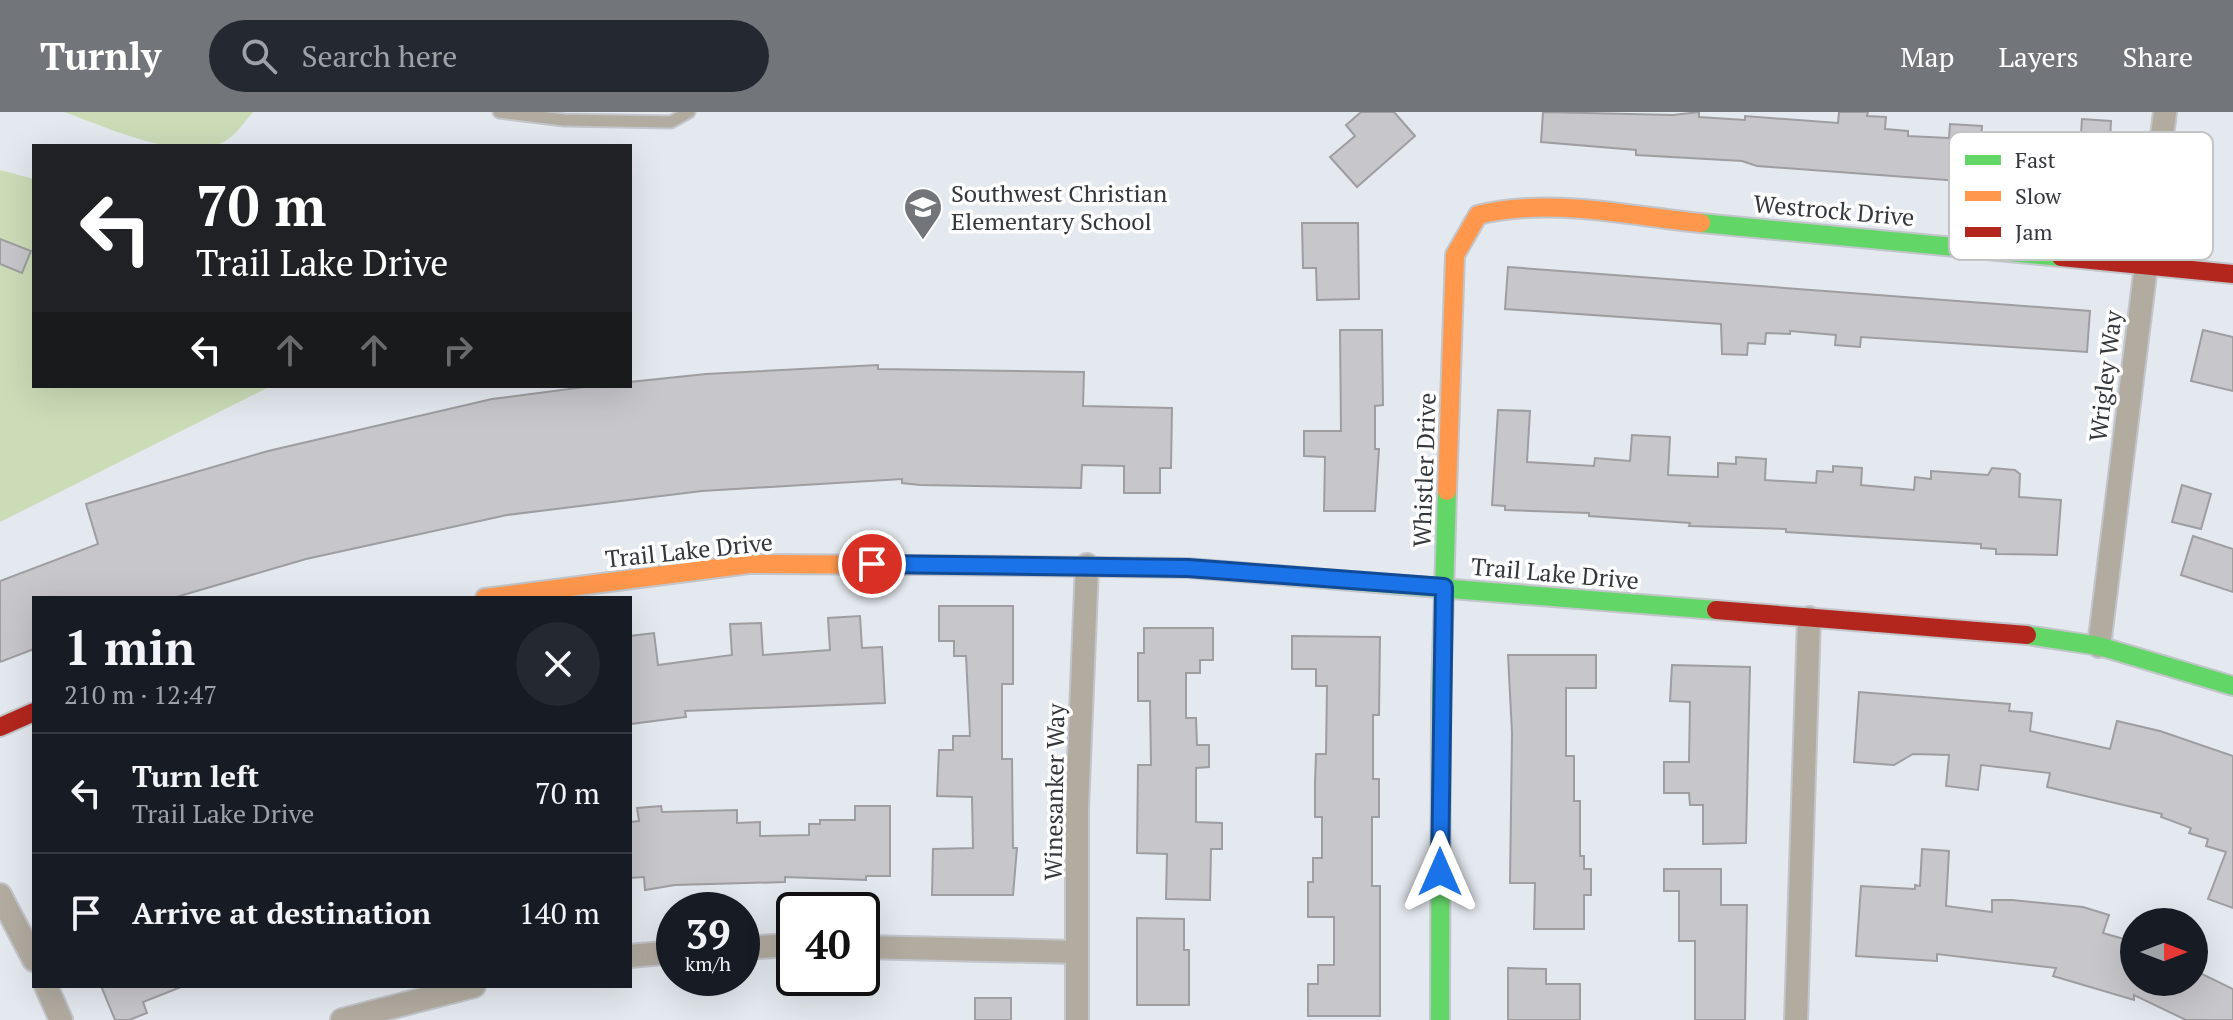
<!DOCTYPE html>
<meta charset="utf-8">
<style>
:root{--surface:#171b24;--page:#242831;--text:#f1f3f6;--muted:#9ea1a6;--line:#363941;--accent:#72757a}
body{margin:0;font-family:"PT Serif",serif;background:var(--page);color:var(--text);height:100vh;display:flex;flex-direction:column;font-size:30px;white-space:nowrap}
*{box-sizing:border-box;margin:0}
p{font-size:26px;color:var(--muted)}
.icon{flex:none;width:44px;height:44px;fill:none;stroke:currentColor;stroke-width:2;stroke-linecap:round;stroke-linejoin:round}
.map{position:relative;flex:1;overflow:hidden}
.details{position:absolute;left:32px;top:484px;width:600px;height:392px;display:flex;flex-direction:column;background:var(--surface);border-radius:0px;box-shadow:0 8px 32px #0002}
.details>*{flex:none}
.top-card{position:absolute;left:32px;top:32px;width:600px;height:244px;border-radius:0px;box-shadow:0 8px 32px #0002;background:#202124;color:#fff;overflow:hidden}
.needle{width:52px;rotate:90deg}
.controls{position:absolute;left:2120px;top:796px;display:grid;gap:16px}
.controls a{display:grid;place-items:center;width:88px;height:88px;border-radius:50%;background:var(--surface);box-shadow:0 8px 32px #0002;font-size:40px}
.speed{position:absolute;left:656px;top:780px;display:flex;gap:16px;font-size:40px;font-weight:700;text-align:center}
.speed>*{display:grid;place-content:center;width:104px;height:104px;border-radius:50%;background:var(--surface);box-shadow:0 8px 32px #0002;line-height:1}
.speed small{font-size:20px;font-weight:400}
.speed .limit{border:4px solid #111;border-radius:12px;background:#fff;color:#111}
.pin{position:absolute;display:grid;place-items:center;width:68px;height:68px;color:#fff;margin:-34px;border:4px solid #fff;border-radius:50%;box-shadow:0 2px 8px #0007}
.me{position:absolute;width:88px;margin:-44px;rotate:0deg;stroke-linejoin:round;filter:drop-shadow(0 0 6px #0008)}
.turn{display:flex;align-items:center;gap:28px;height:168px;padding:0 32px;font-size:36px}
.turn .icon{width:104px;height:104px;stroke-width:2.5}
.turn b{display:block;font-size:56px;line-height:68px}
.lanes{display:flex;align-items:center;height:76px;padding:0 32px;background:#0003;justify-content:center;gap:40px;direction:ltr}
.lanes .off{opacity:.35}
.round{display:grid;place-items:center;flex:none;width:84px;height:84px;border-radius:42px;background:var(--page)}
.head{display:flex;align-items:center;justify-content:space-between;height:136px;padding:0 32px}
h1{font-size:48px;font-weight:800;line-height:60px}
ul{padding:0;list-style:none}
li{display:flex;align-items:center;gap:24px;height:120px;padding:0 32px;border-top:2px solid var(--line)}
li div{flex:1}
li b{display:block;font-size:30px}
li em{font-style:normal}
header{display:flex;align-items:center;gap:48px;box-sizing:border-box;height:112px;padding:0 40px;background:var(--accent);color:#fff}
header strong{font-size:38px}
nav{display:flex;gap:44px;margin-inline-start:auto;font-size:28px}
.search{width:560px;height:72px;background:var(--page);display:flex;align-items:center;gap:20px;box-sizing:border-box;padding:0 28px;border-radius:44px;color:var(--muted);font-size:30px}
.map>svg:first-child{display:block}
.green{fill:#ccdcb7}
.building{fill:#c6c6cb;stroke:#9e9ea1;stroke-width:2}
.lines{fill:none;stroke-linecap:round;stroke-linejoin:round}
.lane-casing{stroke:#c2c5ca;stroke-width:15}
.street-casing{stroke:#c2c5ca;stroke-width:26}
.fast-casing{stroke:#c2c5ca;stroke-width:22}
.slow-casing{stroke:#c2c5ca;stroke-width:22}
.jam-casing{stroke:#c2c5ca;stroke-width:22}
.lane{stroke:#b1aba0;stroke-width:11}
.street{stroke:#b1aba0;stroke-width:22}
.fast{stroke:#63d668;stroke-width:18}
.slow{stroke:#ff974d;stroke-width:18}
.jam{stroke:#b3261e;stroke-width:18}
.route-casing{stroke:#114b97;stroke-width:20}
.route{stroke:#1a73e8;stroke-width:14}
.labels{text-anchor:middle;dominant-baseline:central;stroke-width:7;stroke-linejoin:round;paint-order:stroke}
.poi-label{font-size:24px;fill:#34373b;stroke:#fff;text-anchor:start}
.street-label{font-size:24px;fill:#34373b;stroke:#fff}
.key{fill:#fff;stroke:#c2c3c4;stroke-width:2}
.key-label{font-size:22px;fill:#34373b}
</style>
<header>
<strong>Turnly</strong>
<div class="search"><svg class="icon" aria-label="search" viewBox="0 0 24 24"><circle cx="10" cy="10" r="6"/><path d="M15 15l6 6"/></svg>Search here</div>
<nav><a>Map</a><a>Layers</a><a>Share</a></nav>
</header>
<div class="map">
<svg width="2233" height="908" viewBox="0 0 2233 908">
<rect width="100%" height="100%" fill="#e4e9ef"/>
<!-- green -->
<g class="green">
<path d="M64 0H253C242 13 233 28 216 33 174 47 104 14 64 0Z"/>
<polygon points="0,58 34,67 34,274 271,274 0,410"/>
</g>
<!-- building -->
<g class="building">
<polygon points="1361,0 1394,0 1415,24 1357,75 1330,45 1355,24 1346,13"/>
<polygon points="1543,0 1673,3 1699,0 1699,5 1745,8 1745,4 1838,11 1839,0 1868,0 1867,4 1886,5 1885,17 1908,19 1908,24 1949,26 1950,12 1982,14 1981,28 2064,36 2065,20 2081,21 2082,7 2111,9 2107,80 1757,54 1742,49 1636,43 1636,38 1541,30"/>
<polygon points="1302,111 1358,111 1359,187 1317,188 1316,156 1303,156"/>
<polygon points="0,127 31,139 22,161 0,152"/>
<polygon points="1508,155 2090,199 2087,240 1861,225 1860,235 1835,233 1836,223 1790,219 1790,222 1766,221 1765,232 1748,231 1747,243 1722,242 1721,212 1505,197"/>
<polygon points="1340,218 1382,218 1383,293 1375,294 1375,337 1379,337 1375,399 1324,399 1325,345 1304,344 1304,319 1341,319"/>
<polygon points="2203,218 2233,225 2233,279 2191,269"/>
<polygon points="878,253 878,257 1084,260 1083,294 1172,296 1171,356 1160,356 1160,381 1124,381 1124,354 1082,353 1081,376 920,373 902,371 902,367 702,379 507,403 306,447 173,486 34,486 34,537 0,550 0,469 98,432 86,392 268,339 492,287 592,274 630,274 630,270 706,262"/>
<polygon points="1498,298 1530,299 1527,350 1594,354 1595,346 1630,349 1632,323 1670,325 1668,363 1718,365 1718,351 1736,352 1736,345 1766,347 1765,368 1816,371 1817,359 1833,360 1833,354 1862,356 1861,373 1914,378 1915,365 1931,367 1931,359 1988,363 1992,356 2015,358 2020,362 2019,385 2061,388 2057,443 1996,442 1996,437 1981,436 1981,432 1786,420 1786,417 1689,414 1690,411 1589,404 1589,401 1505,398 1505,394 1492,393"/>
<polygon points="2182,373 2211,382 2201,417 2172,410"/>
<polygon points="2193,424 2233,437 2233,480 2181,463"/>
<polygon points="939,494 1013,494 1013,572 1002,572 1002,647 1012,647 1013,736 1017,736 1013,783 932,783 933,737 973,736 972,685 937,684 939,638 953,638 953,624 970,624 966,544 954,544 954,529 939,529"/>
<polygon points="860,504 862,536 882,535 885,591 685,599 686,605 630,612 630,524 654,521 658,553 732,543 730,512 761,511 763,543 830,538 828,506"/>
<polygon points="1144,516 1213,516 1213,548 1200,548 1200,561 1186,561 1186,606 1196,606 1197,633 1209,633 1209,655 1196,656 1196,710 1222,711 1222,737 1211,737 1210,788 1166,787 1167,742 1137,741 1138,653 1151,653 1150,589 1138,589 1138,541 1144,541"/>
<polygon points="1292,524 1380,525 1379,603 1373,603 1373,667 1379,667 1379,705 1372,705 1372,774 1380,774 1380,904 1308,904 1308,872 1318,872 1318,853 1334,853 1334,805 1308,805 1308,770 1313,770 1313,746 1322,746 1322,705 1315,705 1315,670 1316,642 1326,642 1327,574 1316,574 1316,557 1292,557"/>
<polygon points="1508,543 1596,543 1596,576 1566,576 1566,644 1574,644 1574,689 1580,689 1580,744 1584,744 1584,757 1591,757 1591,783 1584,783 1584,817 1534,817 1535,771 1510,771 1512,621"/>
<polygon points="1672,553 1750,555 1746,731 1703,732 1703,693 1690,693 1689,681 1664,681 1664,650 1689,650 1690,590 1670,589"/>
<polygon points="1859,580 2010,592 2009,599 2032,601 2030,619 2110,637 2117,609 2160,619 2233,644 2233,796 2208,787 2226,740 2206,734 2208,727 2189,721 2191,716 2161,705 2162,702 2047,675 2050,661 1981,653 1978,678 1946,674 1949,643 1913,642 1894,653 1854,650"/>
<polygon points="661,694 662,700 737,698 737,711 760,710 760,724 809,723 809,712 820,712 820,708 855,708 855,694 890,694 890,764 866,764 866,768 785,765 785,770 675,773 645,778 644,765 630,766 630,710 639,709 637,696"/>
<polygon points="1922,737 1949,739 1946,794 1992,800 1992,788 2012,788 2083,795 2109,803 2103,821 2124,827 2123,841 2134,844 2134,870 2194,870 2194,858 2233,877 2233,908 2186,908 2134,883 2134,888 2053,864 2056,856 1937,842 1937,849 1856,844 1861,774 1915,777 1915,773 1920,774"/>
<polygon points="1664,757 1721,757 1721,793 1747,793 1745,908 1695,908 1695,829 1679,829 1679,779 1664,779"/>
<polygon points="1137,806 1184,807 1184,838 1189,838 1189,893 1137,893"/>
<polygon points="1508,856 1546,857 1546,872 1580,872 1580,908 1508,908"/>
<polygon points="101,874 181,874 181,875 143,890 147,901 129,908 115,908"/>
<rect x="975" y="886" width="36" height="22"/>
</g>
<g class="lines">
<!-- lane casing -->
<g class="lane-casing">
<polyline id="lane" points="499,0 564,8 671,10 689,0"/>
</g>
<!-- street casing -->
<g class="street-casing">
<g id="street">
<polyline points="2099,534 2165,0"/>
<polyline points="0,783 34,848"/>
<polyline points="862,835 1077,840"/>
<polyline points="742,836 794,833"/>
<polyline points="630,844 674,840"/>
<polyline points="46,874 61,908"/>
<polyline points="342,908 474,874"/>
<polyline points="1077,908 1077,696 1087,453"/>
<polyline points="1796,908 1809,506"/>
</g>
</g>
<!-- fast casing -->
<g class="fast-casing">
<g id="fast">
<polyline points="1701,111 2061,145"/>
<polyline points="920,453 1188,456 1716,498"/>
<polyline points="2027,523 2099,534 2233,574"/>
<polyline points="1440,908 1441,582 1447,379"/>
</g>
</g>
<!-- slow casing -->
<g class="slow-casing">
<g id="slow">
<path d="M1447 379 1455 143 1478 103C1549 85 1629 104 1701 111"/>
<polyline points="485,486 749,452 920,453"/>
</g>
</g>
<!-- jam casing -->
<g class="jam-casing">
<g id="jam">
<polyline points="2061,145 2233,162"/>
<polyline points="1716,498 2027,523"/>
<polyline points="0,615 34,600"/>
</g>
</g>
<!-- lane -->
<use href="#lane" class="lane"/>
<!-- street -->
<use href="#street" class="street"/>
<!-- fast -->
<use href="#fast" class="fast"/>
<!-- slow -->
<use href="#slow" class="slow"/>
<!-- jam -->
<use href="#jam" class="jam"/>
</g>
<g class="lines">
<!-- route casing -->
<g class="route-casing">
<polyline id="route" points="872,452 1188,456 1444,475 1440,760"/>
</g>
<!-- route -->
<use href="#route" class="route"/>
</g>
<!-- icons -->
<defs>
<g id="school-pin" transform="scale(2)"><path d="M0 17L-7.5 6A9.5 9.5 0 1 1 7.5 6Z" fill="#72757a" stroke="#fff"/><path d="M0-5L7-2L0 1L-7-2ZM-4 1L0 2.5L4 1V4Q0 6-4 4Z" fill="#fff"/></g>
</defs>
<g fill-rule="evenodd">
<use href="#school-pin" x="923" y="95"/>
</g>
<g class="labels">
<!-- poi labels -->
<g class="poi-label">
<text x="951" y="81">Southwest Christian<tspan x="951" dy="28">Elementary School</tspan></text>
</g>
<!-- street labels -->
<g class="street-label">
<text transform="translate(1834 98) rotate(5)">Westrock Drive</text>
<text transform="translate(2105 264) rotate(-83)">Wrigley Way</text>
<text transform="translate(1424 358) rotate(-88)">Whistler Drive</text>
<text transform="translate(689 438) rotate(-6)">Trail Lake Drive</text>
<text transform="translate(1555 461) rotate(5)">Trail Lake Drive</text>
<text transform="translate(1054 680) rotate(-89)">Winesanker Way</text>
</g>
</g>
<!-- legend -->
<rect x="1949" y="20" width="264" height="128" rx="12" class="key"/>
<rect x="1965" y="43" width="36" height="10" fill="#63d668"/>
<rect x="1965" y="79" width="36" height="10" fill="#ff974d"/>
<rect x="1965" y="115" width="36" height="10" fill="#b3261e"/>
<g class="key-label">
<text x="2015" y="56">Fast</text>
<text x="2015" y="92">Slow</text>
<text x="2015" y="128">Jam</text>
</g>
</svg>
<div class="controls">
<a><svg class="needle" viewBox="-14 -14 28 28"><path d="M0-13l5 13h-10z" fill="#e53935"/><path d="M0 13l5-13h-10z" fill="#9ea1a6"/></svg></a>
</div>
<div class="speed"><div>39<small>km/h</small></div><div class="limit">40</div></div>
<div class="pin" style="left:872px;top:452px;background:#d93025"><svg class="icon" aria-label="arrive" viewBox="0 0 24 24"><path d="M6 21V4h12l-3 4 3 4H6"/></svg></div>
<svg class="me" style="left:1440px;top:760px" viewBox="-20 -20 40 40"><path d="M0-17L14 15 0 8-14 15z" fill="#1a73e8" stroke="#fff" stroke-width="4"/></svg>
<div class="top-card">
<div class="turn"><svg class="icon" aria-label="left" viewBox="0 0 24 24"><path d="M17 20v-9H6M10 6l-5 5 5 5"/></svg><div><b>70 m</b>Trail Lake Drive</div></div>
<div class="lanes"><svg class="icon" aria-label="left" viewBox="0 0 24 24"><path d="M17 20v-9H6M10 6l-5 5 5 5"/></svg><svg class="icon off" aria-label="ahead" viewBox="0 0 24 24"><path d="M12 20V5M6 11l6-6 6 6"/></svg><svg class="icon off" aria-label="ahead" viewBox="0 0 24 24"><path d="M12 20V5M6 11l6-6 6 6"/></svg><svg class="icon off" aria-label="right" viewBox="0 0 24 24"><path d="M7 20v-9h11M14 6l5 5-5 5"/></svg></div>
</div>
<section class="details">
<div class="head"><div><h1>1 min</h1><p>210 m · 12:47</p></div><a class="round"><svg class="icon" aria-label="close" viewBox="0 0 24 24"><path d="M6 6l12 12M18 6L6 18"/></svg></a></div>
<ul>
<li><svg class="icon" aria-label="left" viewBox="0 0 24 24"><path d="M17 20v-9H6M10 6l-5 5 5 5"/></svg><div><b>Turn left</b><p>Trail Lake Drive</p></div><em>70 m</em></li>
<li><svg class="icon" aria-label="arrive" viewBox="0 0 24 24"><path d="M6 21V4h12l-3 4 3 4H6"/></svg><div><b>Arrive at destination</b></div><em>140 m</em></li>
</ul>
</section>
</div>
